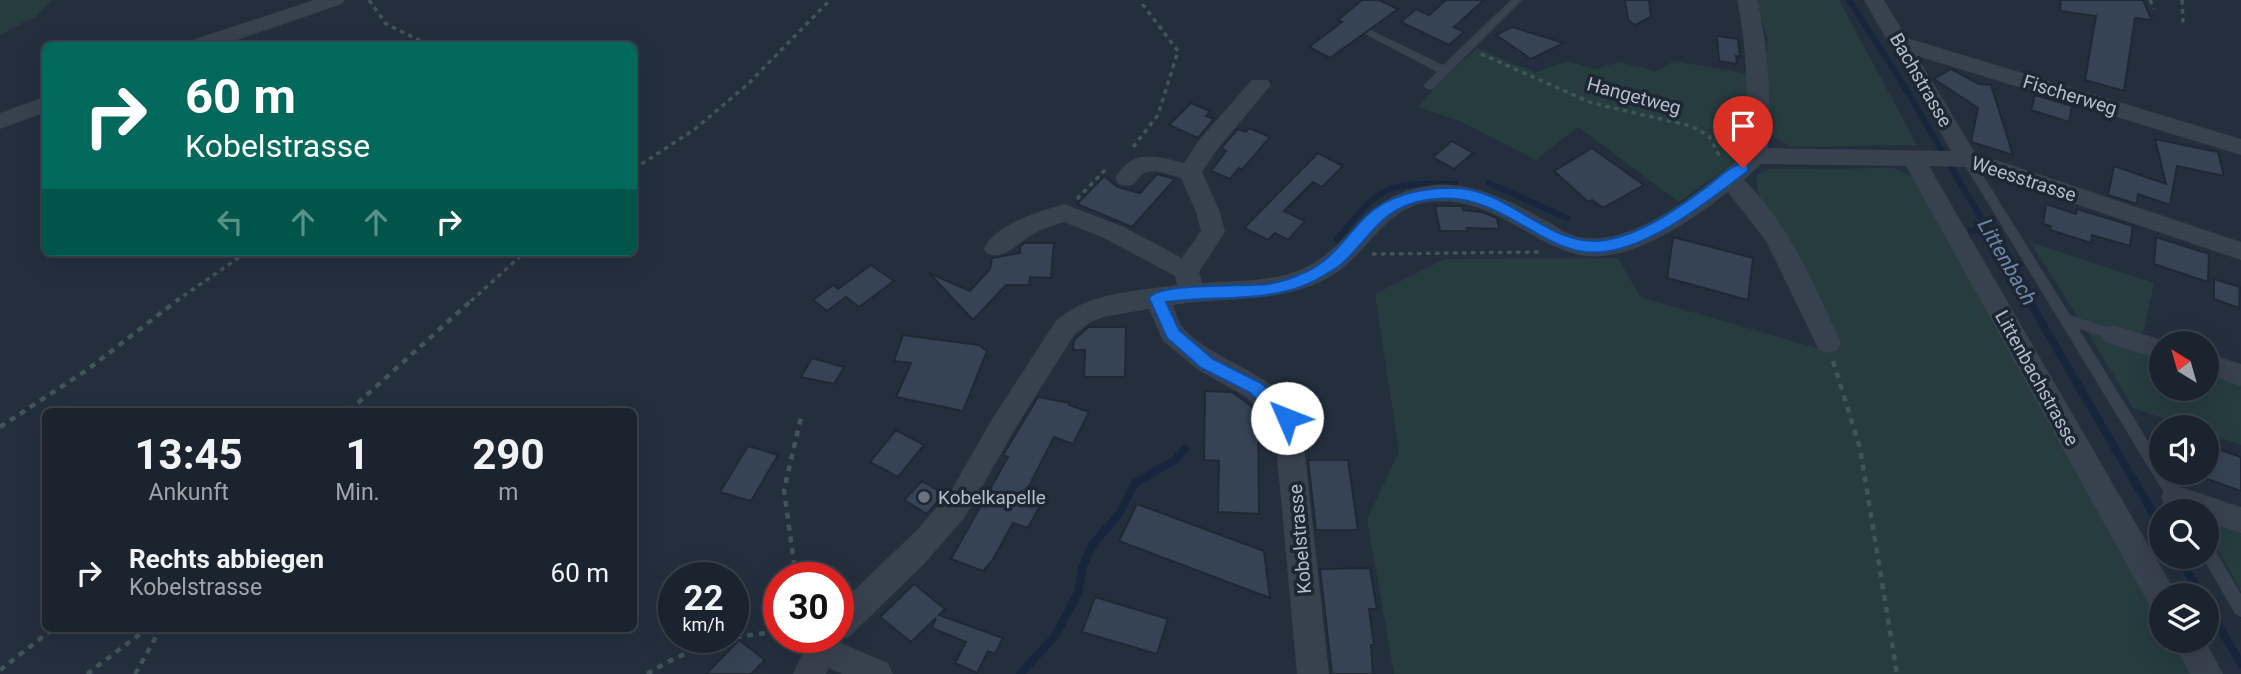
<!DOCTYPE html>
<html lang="de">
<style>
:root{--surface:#1b232e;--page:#282f3a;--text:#f1f3f6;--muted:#a0a4aa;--line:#39404a}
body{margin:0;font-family:Roboto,sans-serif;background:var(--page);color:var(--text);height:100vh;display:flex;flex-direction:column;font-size:26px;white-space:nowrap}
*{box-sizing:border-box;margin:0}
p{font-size:23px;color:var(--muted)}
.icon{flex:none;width:38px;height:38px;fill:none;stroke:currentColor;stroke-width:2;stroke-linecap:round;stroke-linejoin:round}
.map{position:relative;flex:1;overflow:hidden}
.details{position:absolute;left:42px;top:408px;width:595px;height:224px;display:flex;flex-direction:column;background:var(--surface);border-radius:10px;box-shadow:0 7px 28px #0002,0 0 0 2px var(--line)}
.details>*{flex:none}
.banner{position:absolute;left:42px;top:42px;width:595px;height:214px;border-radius:10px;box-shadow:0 7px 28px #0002,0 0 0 2px var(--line);background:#00695c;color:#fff;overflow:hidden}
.needle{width:46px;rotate:323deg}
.tools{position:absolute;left:2149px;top:331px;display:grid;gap:14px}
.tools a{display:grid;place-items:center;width:70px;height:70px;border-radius:50%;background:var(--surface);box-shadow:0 7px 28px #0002,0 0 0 2px var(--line);font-size:35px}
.speed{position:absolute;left:658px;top:562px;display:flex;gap:14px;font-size:35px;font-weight:700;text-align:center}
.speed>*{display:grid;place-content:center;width:91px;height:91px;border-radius:50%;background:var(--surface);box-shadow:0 7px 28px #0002,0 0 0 2px var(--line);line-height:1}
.speed small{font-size:18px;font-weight:400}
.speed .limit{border:10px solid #d22;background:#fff;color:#111}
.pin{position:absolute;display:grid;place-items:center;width:60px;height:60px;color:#fff;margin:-72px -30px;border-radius:50% 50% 50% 0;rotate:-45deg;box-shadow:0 0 7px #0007}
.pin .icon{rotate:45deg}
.me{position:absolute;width:77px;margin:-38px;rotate:314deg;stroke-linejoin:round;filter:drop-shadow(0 0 5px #0008)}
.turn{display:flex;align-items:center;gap:24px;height:147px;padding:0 28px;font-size:32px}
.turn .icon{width:91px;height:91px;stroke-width:2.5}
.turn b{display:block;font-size:49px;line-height:60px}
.lanes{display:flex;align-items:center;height:66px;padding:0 28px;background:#0003;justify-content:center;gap:35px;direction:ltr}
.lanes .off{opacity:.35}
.eta{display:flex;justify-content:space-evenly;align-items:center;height:119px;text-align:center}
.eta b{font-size:42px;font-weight:700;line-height:49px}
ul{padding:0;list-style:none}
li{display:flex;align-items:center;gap:21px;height:91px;padding:0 28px}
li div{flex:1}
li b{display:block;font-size:26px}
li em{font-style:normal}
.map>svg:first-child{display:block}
.green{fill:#263c3f}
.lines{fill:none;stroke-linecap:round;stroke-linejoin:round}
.stream-far1{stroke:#17263c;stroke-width:6}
.stream{stroke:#17263c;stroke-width:8}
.building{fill:#364354;stroke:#1f2835;stroke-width:2}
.path-far1{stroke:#3f5557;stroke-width:3.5;stroke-dasharray:4.5 4.5;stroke-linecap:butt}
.path{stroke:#3f5557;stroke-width:4.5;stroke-dasharray:6 6;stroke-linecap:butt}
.lane{fill:#38414e;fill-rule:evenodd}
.street{fill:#38414e;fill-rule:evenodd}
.route{fill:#1a73e8;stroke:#114b97;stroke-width:2}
.worship-dot{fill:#6b7280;stroke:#1d2633;stroke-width:2.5}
.labels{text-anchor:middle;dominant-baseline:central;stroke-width:7;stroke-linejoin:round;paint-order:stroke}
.street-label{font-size:19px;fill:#b4bcc9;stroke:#1d2633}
.poi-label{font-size:19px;fill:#b4bcc9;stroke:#1d2633;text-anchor:start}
.water-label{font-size:21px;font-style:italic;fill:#6d86a8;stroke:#1d2633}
</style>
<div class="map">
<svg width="2241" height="674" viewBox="0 0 2241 674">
<rect width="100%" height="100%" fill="#242f3e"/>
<!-- green -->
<g class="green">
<polygon points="0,0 52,0 36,16 0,35"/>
<polygon points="1755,0 1839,0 1917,145 1792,147 1772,136 1767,107 1767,37"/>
<polygon points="1477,48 1535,73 1567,61 1595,69 1619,62 1656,71 1674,61 1749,74 1747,137 1732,164 1679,202 1578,127 1536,160 1460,121 1418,107 1441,81"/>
<polygon points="1893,168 1916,178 2161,616 2161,640 2175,641 2194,674 1394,674 1367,519 1399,452 1375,294 1445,259 1618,258 1640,297 1817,348 1836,345 1802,273 1759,196 1756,176 1770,169"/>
<polygon points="2030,242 2154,283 2141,343 2078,317"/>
<polygon points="2087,331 2161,356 2161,388 2207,388 2207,371 2241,382 2241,445 2207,433 2207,427 2188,427 2133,408"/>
<polygon points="2207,520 2241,532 2241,592 2207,529"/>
</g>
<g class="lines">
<!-- stream-far1 -->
<g class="stream-far1">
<polyline points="1849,0 1903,84 2029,301"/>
<polyline points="1489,183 1567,218"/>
<polyline points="1971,230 1990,230"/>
<path d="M1337 240C1381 184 1386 183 1455 184"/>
</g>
<!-- stream -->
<g class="stream">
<polyline points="2028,299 2161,527"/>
<polyline points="2178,556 2201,595"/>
<polyline points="2207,606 2241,664"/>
<polyline points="1020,674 1055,636 1078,593 1083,566 1092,545 1120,513 1135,483 1175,460 1185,449"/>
</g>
</g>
<!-- building -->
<g class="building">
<polygon points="1362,0 1379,0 1398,9 1330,58 1309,47 1342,22 1338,20"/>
<polygon points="1446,0 1484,0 1454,27 1464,32 1449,45 1401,22 1416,9 1429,15"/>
<polygon points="1625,0 1649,0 1651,17 1635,25 1628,20"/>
<polygon points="2061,0 2143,0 2152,20 2135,18 2124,91 2085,80 2096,16 2060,11"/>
<polygon points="1512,27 1564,43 1531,59 1496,35"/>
<polygon points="1717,36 1738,39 1740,57 1736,56 1737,64 1719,61"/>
<polygon points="1951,69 1979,84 1991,85 2013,155 1971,142 1978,108 1934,79"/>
<polygon points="2035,95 2072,106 2069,122 2031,110"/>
<polygon points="1191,103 1210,111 1206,116 1214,119 1198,138 1169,125"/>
<polygon points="1249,128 1270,137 1242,170 1239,168 1230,179 1211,171 1226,151 1221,148 1238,129 1246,132"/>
<polygon points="2155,139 2218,152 2224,176 2177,166 2170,205 2138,194 2137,204 2108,195 2114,166 2166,184"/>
<polygon points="1452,141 1473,153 1454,169 1433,157"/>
<polygon points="1592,148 1644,185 1603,208 1592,200 1588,202 1554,171"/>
<polygon points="1318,153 1343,166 1322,187 1313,182 1284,211 1305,221 1288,240 1275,233 1268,240 1244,228"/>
<polygon points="1157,174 1175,179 1132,227 1077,204 1104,176 1118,187 1140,193"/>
<polygon points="2046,204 2076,214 2077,209 2133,226 2130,246 2092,235 2091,243 2050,230 2051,226 2043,224"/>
<polygon points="1435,206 1462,206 1463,210 1482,212 1497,218 1499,229 1467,228 1468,231 1440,231"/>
<polygon points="1673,237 1753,258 1748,300 1667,278"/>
<polygon points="2156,237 2209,254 2208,282 2154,264"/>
<polygon points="1025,243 1054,243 1051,278 1030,277 1029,285 1006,285 973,320 929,273 970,291 990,269 992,258 1020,253 1020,246"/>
<polygon points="871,265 894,281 859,307 846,297 827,311 813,300 833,285 838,289"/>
<polygon points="2214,279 2240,287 2239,308 2214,299"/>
<polygon points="1088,327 1126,327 1125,377 1084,377 1085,350 1073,350 1074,340"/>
<polygon points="903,335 979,345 987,351 963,411 896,397 911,363 894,361"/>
<polygon points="812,358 844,367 834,384 801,377"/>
<polygon points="1205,391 1232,392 1258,411 1259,514 1218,512 1219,461 1204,460"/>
<polygon points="1038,397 1070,403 1069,405 1089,412 1073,444 1054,437 1026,492 1044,498 1028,528 1013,523 992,561 983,571 951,559 1008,457 1003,455"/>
<polygon points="896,430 924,445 898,477 870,462"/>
<polygon points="2207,445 2241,457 2241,491 2207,479"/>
<polygon points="748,446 778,455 751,501 720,492"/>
<polygon points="1308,460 1348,460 1358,530 1316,530"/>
<polygon points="922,481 944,494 927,514 904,500"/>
<polygon points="1137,504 1264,551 1270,598 1119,541"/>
<polygon points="1370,568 1377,609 1369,609 1374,645 1371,645 1373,674 1332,674 1320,569"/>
<polygon points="914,584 945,609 939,615 1003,638 995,654 988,651 977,673 955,663 966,642 932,628 936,618 911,642 880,617"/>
<polygon points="1095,597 1168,619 1157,654 1082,632"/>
<polygon points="739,640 765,660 751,674 706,674"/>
</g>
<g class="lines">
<!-- path-far1 -->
<g class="path-far1">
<polyline points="369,0 386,24 431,46"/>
<polyline points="2150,0 2154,9"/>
<polyline points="2182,0 2183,23"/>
<polyline points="1481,54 1592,103 1691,126 1709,136 1721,159"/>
<polyline points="1133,147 1158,115 1178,51 1143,5 1143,0"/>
<polyline points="634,169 695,129 748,84 830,0"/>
<polyline points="1077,199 1107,168"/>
<polyline points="1372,254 1542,252"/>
<polyline points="176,301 247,252"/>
<polyline points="471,301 525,252"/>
</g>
<!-- path -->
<g class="path">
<polyline points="1833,361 1860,448 1897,674"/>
<polyline points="349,411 473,299"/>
<polyline points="0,427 87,370 179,299"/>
<polyline points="796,578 784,490 802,413"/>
<polyline points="0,670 54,628"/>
<polyline points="87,674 148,628"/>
<polyline points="135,674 161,628"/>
<path d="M647 674C689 648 730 635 779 632"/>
</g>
<!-- lane -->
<g class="lane">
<polygon points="1511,0 1522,0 1433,89 1429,90 1423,86 1437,72 1365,34 1371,30 1375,32 1443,65"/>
<polygon points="1967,155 1971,156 2070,315 2119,331 2121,335 2119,339 2114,340 2079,329 2161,462 2161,472 2168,472 2191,511 2175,511 1961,159"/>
<polygon points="2207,544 2213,546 2241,594 2241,617 2235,614 2202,556 2207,556"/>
</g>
<!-- street -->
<g class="street">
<polygon points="314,0 345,0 342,4 220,46 187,46 189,41"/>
<path d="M1737 0H1757C1769 50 1771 97 1768 148L1951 151 1864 0H1884L1907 38 2241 139V155L1917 56 1975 153 2241 242V260L1966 167 1929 166 2172 586 2176 595H2161V610L2150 606 1906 166 1761 164 1744 180C1790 225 1814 285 1841 343L1837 350 1828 353 1819 350 1766 241 1728 192C1689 222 1627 267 1575 254 1553 248 1533 235 1513 224 1487 209 1459 198 1428 202 1382 209 1366 258 1328 278 1280 304 1225 297 1173 305 1176 313 1179 323 1184 329 1218 364 1278 373 1301 418L1329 674H1297L1274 423 1245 396 1198 370 1163 341 1149 309 1103 317 1089 323 1074 335 1016 427 965 517 924 564 849 637 842 640 841 643 888 663 893 674H842L829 668 826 674H793L809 639 838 637V606L917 530 951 491 992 419 1056 321C1087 292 1137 291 1177 285L1175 276 1104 238 1064 222C1053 226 1041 229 1032 235 1016 244 1006 260 987 254L984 248C998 223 1038 212 1064 204L1122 226 1182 258 1201 231 1196 212 1181 178C1172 176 1156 169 1147 172 1134 177 1139 190 1119 184L1115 178C1133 148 1155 156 1184 163L1199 140 1252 80H1268L1271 85 1215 152 1202 172 1220 212 1225 232 1199 272 1202 283C1239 280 1283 283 1315 262 1359 233 1366 197 1426 186 1467 179 1507 199 1541 218 1553 224 1566 234 1579 237 1635 248 1705 187 1745 153 1748 101 1748 51 1737 0Z"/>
<polygon points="46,96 46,112 0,129 0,113"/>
<polygon points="2114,325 2171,343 2161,343 2161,360 2105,342 2101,335 2105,328"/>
<polygon points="2207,353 2241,364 2241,386 2207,374"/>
<polygon points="2175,485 2241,507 2241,533 2207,521 2207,511 2179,511 2165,506 2161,497 2165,488"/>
<polygon points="2172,640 2205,640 2223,674 2190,674"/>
</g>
</g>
<!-- route -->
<path class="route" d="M1743 163 1748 164V171C1706 202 1635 263 1579 251 1557 247 1536 233 1517 222 1487 205 1462 194 1427 200 1384 206 1372 235 1344 262 1337 269 1326 274 1318 279 1273 304 1215 295 1166 302L1179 330 1213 359 1261 383 1293 413 1295 418 1293 423H1281L1249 392 1201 368 1167 338 1149 298C1159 282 1246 287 1268 284 1279 282 1293 278 1303 273 1331 262 1345 237 1365 217 1387 195 1424 187 1454 188 1509 188 1551 250 1606 240 1643 234 1678 208 1708 186 1718 178 1730 166 1743 163Z"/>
<!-- markers -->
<circle class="worship-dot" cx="924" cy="497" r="7"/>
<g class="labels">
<!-- street labels -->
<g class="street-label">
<text transform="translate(1921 80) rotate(60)">Bachstrasse</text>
<text transform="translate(2070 95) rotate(17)">Fischerweg</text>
<text transform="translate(1634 96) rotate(15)">Hangetweg</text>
<text transform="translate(2024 179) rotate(18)">Weesstrasse</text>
<text transform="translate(2037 378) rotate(61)">Littenbachstrasse</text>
<text transform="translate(1300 539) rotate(-95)">Kobelstrasse</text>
</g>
<!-- poi labels -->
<g class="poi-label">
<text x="938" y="497">Kobelkapelle</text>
</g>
<!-- water labels -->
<g class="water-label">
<text transform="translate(2007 262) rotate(60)">Littenbach</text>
</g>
</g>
</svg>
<div class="tools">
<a><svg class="needle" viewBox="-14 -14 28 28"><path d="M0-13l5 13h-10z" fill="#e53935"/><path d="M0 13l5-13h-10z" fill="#a0a4aa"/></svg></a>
<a><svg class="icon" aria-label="sound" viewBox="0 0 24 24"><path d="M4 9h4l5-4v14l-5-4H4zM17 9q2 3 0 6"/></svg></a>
<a><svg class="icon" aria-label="search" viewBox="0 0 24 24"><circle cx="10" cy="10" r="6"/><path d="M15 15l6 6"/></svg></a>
<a><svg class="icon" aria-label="layers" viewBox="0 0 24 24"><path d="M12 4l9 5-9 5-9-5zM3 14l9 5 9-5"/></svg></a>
</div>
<div class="speed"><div>22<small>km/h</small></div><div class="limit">30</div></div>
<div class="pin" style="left:1743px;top:168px;background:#d93025"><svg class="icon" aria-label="arrive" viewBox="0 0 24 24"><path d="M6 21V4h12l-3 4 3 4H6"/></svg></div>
<svg class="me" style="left:1287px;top:418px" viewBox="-20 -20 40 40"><circle r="19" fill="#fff"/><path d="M0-13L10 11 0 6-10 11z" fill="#1a73e8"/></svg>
<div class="banner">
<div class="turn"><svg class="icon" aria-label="right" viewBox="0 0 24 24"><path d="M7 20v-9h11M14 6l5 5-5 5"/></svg><div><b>60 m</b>Kobelstrasse</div></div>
<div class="lanes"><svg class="icon off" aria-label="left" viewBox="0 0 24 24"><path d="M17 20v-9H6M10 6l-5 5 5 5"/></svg><svg class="icon off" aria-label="ahead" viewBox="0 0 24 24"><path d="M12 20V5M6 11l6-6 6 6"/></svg><svg class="icon off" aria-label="ahead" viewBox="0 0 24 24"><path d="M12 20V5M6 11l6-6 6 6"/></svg><svg class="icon" aria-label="right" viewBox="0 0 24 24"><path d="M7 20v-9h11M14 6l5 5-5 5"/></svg></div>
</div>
<section class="details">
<div class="eta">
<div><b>13:45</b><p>Ankunft</p></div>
<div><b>1</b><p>Min.</p></div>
<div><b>290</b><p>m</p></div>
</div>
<ul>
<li><svg class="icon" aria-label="right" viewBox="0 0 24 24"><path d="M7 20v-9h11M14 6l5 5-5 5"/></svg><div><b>Rechts abbiegen</b><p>Kobelstrasse</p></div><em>60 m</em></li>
</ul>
</section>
</div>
